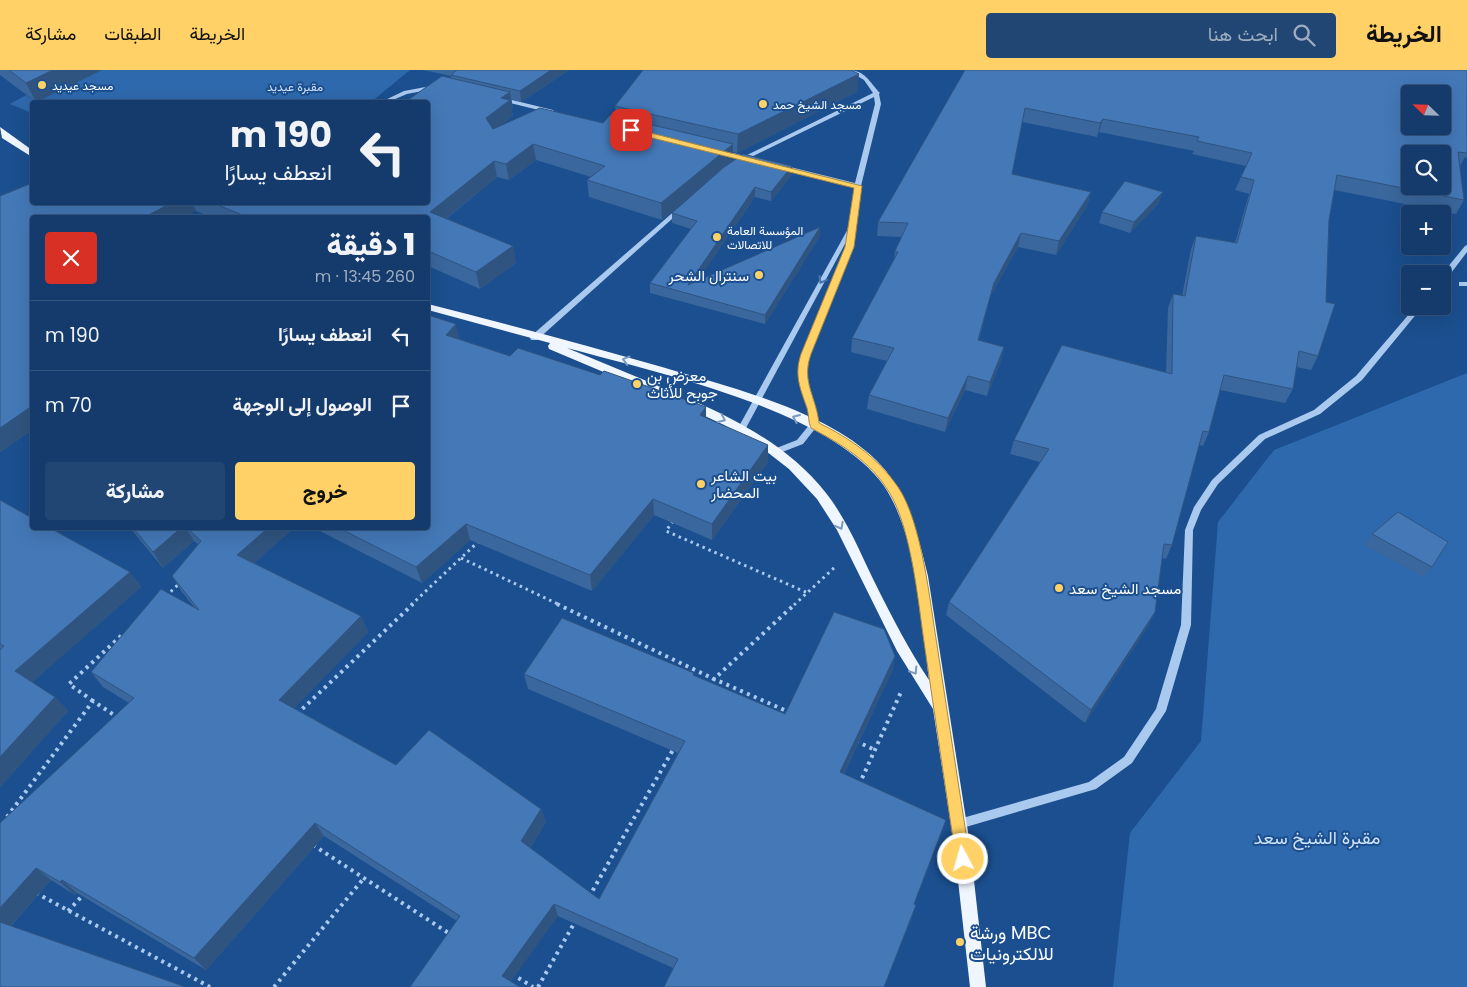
<!DOCTYPE html>
<html lang="ar">
<meta charset="utf-8">
<style>
:root{--surface:#143b6b;--page:#214673;--text:#f1f3f6;--muted:#9dadc1;--line:#33557e;--accent:#ffd166}
body{margin:0;font-family:Poppins,Vazirmatn,sans-serif;background:var(--page);color:var(--text);direction:rtl;height:100vh;display:flex;flex-direction:column;font-size:19px;white-space:nowrap}
*{box-sizing:border-box;margin:0}
p{font-size:16px;color:var(--muted)}
.icon{flex:none;width:28px;height:28px;fill:none;stroke:currentColor;stroke-width:2;stroke-linecap:round;stroke-linejoin:round}
.map{position:relative;flex:1;overflow:hidden;direction:ltr}
.drawer{position:absolute;left:30px;top:145px;width:400px;height:315px;display:flex;flex-direction:column;background:var(--surface);border-radius:5px;box-shadow:0 5px 20px #0002,0 0 0 1px var(--line);direction:rtl}
.drawer>*{flex:none}
.hud{position:absolute;left:30px;top:30px;width:400px;height:105px;border-radius:5px;box-shadow:0 5px 20px #0002,0 0 0 1px var(--line);direction:rtl;background:#143b6b;color:var(--text);overflow:hidden}
.needle{width:32px;rotate:293deg}
.controls{position:absolute;left:1401px;top:15px;display:grid;gap:10px}
.controls a{display:grid;place-items:center;width:50px;height:50px;border-radius:5px;background:var(--surface);box-shadow:0 5px 20px #0002,0 0 0 1px var(--line);font-size:25px}
.pin{position:absolute;display:grid;place-items:center;width:42px;height:42px;color:#fff;margin:-21px;border-radius:10px;box-shadow:0 2px 8px #0006}
.me{position:absolute;width:55px;margin:-28px;rotate:354deg;stroke-linejoin:round;filter:drop-shadow(0 0 4px #0008)}
.turn{display:flex;align-items:center;gap:18px;height:105px;padding:0 15px;font-size:22px}
.turn .icon{width:65px;height:65px;stroke-width:2.5}
.turn b{display:block;font-size:35px;line-height:42px}
.round{display:grid;place-items:center;flex:none;width:52px;height:52px;border-radius:5px;background:var(--page)}
.head{display:flex;align-items:center;justify-content:space-between;height:85px;padding:0 15px}
h1{font-size:30px;font-weight:800;line-height:38px}
.cta{display:flex;gap:10px;margin-top:auto;padding:10px 15px}
.cta a{flex:1;height:58px;border-radius:5px;background:var(--accent);color:#111;font-size:20px;font-weight:800;line-height:58px;text-align:center}
.cta a+a{background:var(--page);color:var(--text)}
ul{padding:0;list-style:none}
li{display:flex;align-items:center;gap:15px;height:70px;padding:0 15px;border-top:1px solid var(--line)}
li div{flex:1}
li b{display:block;font-size:19px}
li em{font-style:normal}
header{display:flex;align-items:center;gap:30px;box-sizing:border-box;height:70px;padding:0 25px;background:var(--accent);color:#111}
header strong{font-size:24px}
nav{display:flex;gap:28px;margin-inline-start:auto;font-size:18px}
.search{width:350px;height:45px;background:var(--page);display:flex;align-items:center;gap:12px;box-sizing:border-box;padding:0 18px;border-radius:5px;color:var(--muted);font-size:19px}
.map>svg:first-child{display:block}
.green{fill:#2e69ad}
.lines{fill:none;stroke-linecap:round;stroke-linejoin:round}
.path-far1{stroke:#a9c9ee;stroke-width:3;stroke-dasharray:2.5 4;stroke-linecap:butt}
.path{stroke:#a9c9ee;stroke-width:4;stroke-dasharray:3 4.5;stroke-linecap:butt}
.minor{fill:#a9c9ee;fill-rule:evenodd}
.major{fill:#f0f6ff;fill-rule:evenodd}
.wall{fill:#3a679d}
.shaded-wall{fill:#305480}
.building{fill:#4478b7;stroke:#305480;fill-rule:evenodd}
.oneway{stroke:#4674ac}
.oneway2{stroke:#7b9ac1}
.route{fill:#ffd166;stroke:#a68842}
.poi-dot{fill:#ffd166;stroke:#1b4f8f;stroke-width:2}
.labels{text-anchor:middle;dominant-baseline:central;stroke-width:4;stroke-linejoin:round;paint-order:stroke}
.far-poi-label{font-size:12px;fill:#fff;stroke:#1b4f8f;text-anchor:start}
.far-park-label{font-size:12px;fill:#cfe3fa;stroke:#1b4f8f}
.poi-label{font-size:15px;fill:#fff;stroke:#1b4f8f;text-anchor:start}
.near-park-label{font-size:18px;fill:#cfe3fa;stroke:#1b4f8f}
.near-poi-label{font-size:18px;fill:#fff;stroke:#1b4f8f;text-anchor:start}
</style>
<header>
<strong>الخريطة</strong>
<div class="search"><svg class="icon" aria-label="search" viewBox="0 0 24 24"><circle cx="10" cy="10" r="6"/><path d="M15 15l6 6"/></svg>ابحث هنا</div>
<nav><a>الخريطة</a><a>الطبقات</a><a>مشاركة</a></nav>
</header>
<div class="map">
<svg width="1467" height="917" viewBox="0 0 1467 917">
<rect width="100%" height="100%" fill="#1b4f8f"/>
<!-- green -->
<g class="green">
<polygon points="102,0 410,0 371,32 32,32 32,43 10,34 26,25 36,32"/>
<polygon points="1467,303 1467,917 1113,917 1130,763 1201,671 1218,452 1274,380"/>
</g>
<g class="lines">
<!-- path-far1 -->
<g class="path-far1">
<polyline points="673,451 666,461 808,523"/>
<polyline points="461,488 560,535"/>
<polyline points="166,526 180,513"/>
<polyline points="411,535 479,471"/>
<polyline points="794,535 835,497"/>
</g>
<!-- path -->
<g class="path">
<polyline points="557,534 714,609 789,642"/>
<polyline points="709,617 714,609 795,534"/>
<polyline points="93,631 69,614 122,565"/>
<polyline points="297,644 413,534"/>
<polyline points="856,671 875,680"/>
<polyline points="859,715 901,622"/>
<polyline points="7,747 93,631 117,647"/>
<polyline points="313,775 450,864"/>
<polyline points="36,823 210,917"/>
<polyline points="589,827 674,678"/>
<polyline points="68,841 85,823"/>
<polyline points="512,904 533,917"/>
<polyline points="274,917 364,808"/>
<polyline points="538,917 576,850"/>
</g>
<!-- minor -->
<g class="minor">
<path d="M847 0C866 0 869 12 880 23L879 24 881 34 861 116 852 177 806 295C807 316 817 334 818 355L803 374 777 384 774 383 773 381 774 379 797 370 810 354C809 334 799 316 798 295L846 177V172L746 358 742 361 738 358 849 157 855 117 779 97 782 95 855 113 875 34 874 27 751 87 753 89 752 90 743 91 740 89 718 82 721 80 745 86 873 23 864 10Z"/>
<polygon points="436,15 439,17 438,18 407,24 388,32 381,32 404,21"/>
<polygon points="500,27 553,40 554,41 551,43 498,30 497,29"/>
<polygon points="680,137 683,139 682,140 537,270 531,270 530,268 531,266 678,138"/>
<polygon points="1467,175 1467,182 1445,211 1442,211 1442,204 1465,176"/>
<rect x="1459" y="212" width="8" height="4"/>
<polygon points="1416,236 1423,236 1362,310 1320,344 1265,369 1218,414 1201,440 1193,460 1191,555 1166,641 1132,693 1096,719 959,759 955,758 954,754 955,750 959,749 1089,712 1124,687 1156,639 1181,555 1185,460 1194,437 1212,410 1259,365 1314,340 1356,306"/>
</g>
<!-- major -->
<g class="major">
<polygon points="0,57 32,80 32,87 2,68"/>
<path d="M428 234C506 254 585 275 662 297 729 317 825 340 876 390 907 420 918 465 928 506L970 775 986 917H970L954 775 933 639 897 581 837 460 817 429 789 399 758 375 724 355 688 338 686 335 692 331 696 332C745 354 792 380 826 423 848 451 861 485 877 517 893 549 909 580 929 610 922 552 917 465 884 416 831 340 655 302 567 278L666 319 668 322 662 326 658 325 549 279 548 276 550 273 428 240Z"/>
</g>
</g>
<!-- wall -->
<g class="wall">
<polygon points="0,0 102,0 36,32 0,5"/>
<polygon points="423,0 569,0 521,32 511,29 513,38 511,38 513,46 499,56 603,53 616,46 615,36 857,22 737,83 733,82 733,90 662,150 589,127 587,110 591,107 536,90 509,110 497,107 446,149 513,176 516,193 480,219 428,196 428,148 213,148 196,141 32,148 32,360 0,382 0,126 32,132 428,132 451,8 451,6"/>
<polygon points="965,0 1467,0 1467,88 1465,87 1460,96 1464,130 1456,144 1334,120 1329,150 1318,286 1311,300 1296,297 1293,319 1285,333 1220,320 1209,362 1203,376 1199,375 1172,475 1166,489 1162,488 1155,542 1148,556 1085,653 946,545 949,532 1040,392 1010,384 1014,370 1166,302 1168,238 1173,224 1182,226 1191,179 1196,166 1235,173 1249,124 1235,120 1246,96 1192,84 1194,81 1099,62 1097,67 1022,52 1012,104 1091,122 1087,136 1056,185 1018,177 990,227 979,270 1004,277 1001,291 987,326 965,320 945,362 867,339 869,325 887,291 851,282 852,268 894,189 895,181 902,167 877,166 878,152"/>
<polygon points="792,96 792,105 771,131 755,127 697,211 820,157 820,166 765,254 650,223 650,213 691,159 672,153 672,143"/>
<polygon points="1159,133 1130,163 1099,153 1102,142"/>
<polygon points="460,269 510,286 600,305 706,337 706,347 768,392 712,470 654,445 592,521 470,470 422,513 314,458 428,458"/>
<polygon points="0,430 130,502 141,517 32,612 55,627 68,641 0,717"/>
<polygon points="130,458 294,458 254,493 361,546 368,562 294,638 396,695 541,739 546,752 530,778 599,829 678,683 528,619 524,604 694,606 785,644 895,586 892,601 844,704 946,750 914,834 916,835 912,847 884,917 664,917 673,898 558,846 410,917 457,851 324,766 206,900 77,823 75,825 51,810 11,856 0,917 0,753 129,633 103,617 91,602 194,537 182,522 172,506 198,474 194,471 163,498"/>
<polygon points="1372,464 1432,497 1423,507 1364,475"/>
</g>
<!-- shaded-wall -->
<g class="shaded-wall">
<polygon points="53,0 102,0 36,32 26,13"/>
<polygon points="551,0 569,0 521,32 520,21"/>
<polygon points="859,4 857,22 737,83 738,64"/>
<polygon points="510,22 513,38 511,38 513,46 489,64 486,48 501,28"/>
<polygon points="1103,49 1099,62 1097,67 1100,53"/>
<polygon points="533,74 536,90 509,110 506,94"/>
<polygon points="733,74 733,90 662,150 661,133"/>
<polygon points="494,91 497,107 434,158 430,142"/>
<polygon points="792,96 792,105 771,131 771,122"/>
<polygon points="755,117 755,127 688,224 688,215"/>
<polygon points="1091,122 1087,136 1056,185 1059,171"/>
<polygon points="1163,122 1159,133 1130,163 1134,152"/>
<polygon points="158,132 192,132 196,141 183,148 143,148 161,138"/>
<polygon points="820,157 820,166 765,254 765,245"/>
<polygon points="1021,163 1018,177 990,227 975,284 978,270 994,213"/>
<polygon points="513,176 516,193 480,219 476,202"/>
<polygon points="456,254 460,270 446,265"/>
<polygon points="1004,277 1001,291 987,326 990,312"/>
<polygon points="968,306 965,320 945,362 948,348"/>
<polygon points="32,336 32,360 0,382 0,358"/>
<polygon points="706,337 706,353 700,345"/>
<polygon points="768,375 768,392 712,470 712,454"/>
<polygon points="653,429 654,445 592,521 590,505"/>
<polygon points="466,454 470,470 422,513 416,497"/>
<polygon points="181,458 186,458 194,471 163,498 153,482"/>
<polygon points="268,458 294,458 246,501 237,485"/>
<polygon points="130,502 141,517 28,616 15,601"/>
<polygon points="1155,542 1148,556 1085,653 1091,640"/>
<polygon points="361,546 368,562 288,645 279,630"/>
<polygon points="895,586 892,601 838,716 840,702"/>
<polygon points="55,627 68,641 0,717 0,687"/>
<polygon points="541,739 546,752 526,784 521,771"/>
<polygon points="946,750 941,763 910,846 914,834"/>
<polygon points="315,753 324,766 206,900 194,888"/>
<polygon points="36,798 51,810 7,860 0,855 0,838"/>
<polygon points="62,810 77,823 75,825 60,812"/>
<polygon points="554,834 558,846 507,917 502,906"/>
</g>
<!-- building -->
<g class="building">
<polygon points="9,0 53,0 26,13"/>
<polygon points="457,0 551,0 520,21 451,5"/>
<polygon points="643,0 851,0 859,4 738,64 615,36"/>
<path d="M965 0H1467V83L1458 82 1464 130 1337 105 1329 150 1326 232 1335 234 1318 286 1299 281 1293 319 1224 305 1209 362 1203 361 1172 475 1164 474 1155 542 1091 640 949 532 1049 379 1014 370 1062 275 1172 304 1173 224 1185 226 1196 166 1237 173 1254 110 1241 107 1252 83 1197 71 1199 67 1103 49 1100 53 1025 38 1012 104 1091 122 1059 171 1021 163 994 213 978 270 1004 277 990 312 968 306 948 348 869 325 894 278 852 268 898 182 895 181 908 153 878 152ZM1410 24H1442V56H1410ZM1410 84H1442V116H1410Z"/>
<polygon points="442,6 510,22 501,28 510,30 486,48 493,59 540,38 603,53 610,45 733,74 661,133 587,110 605,96 533,74 506,94 494,91 430,142 513,176 476,202 428,181 428,148 250,148 210,132 428,132 428,32 405,32"/>
<polygon points="743,84 792,96 771,122 755,117 688,215 820,157 765,245 650,213 697,151 672,143 723,98"/>
<polygon points="1125,111 1163,122 1134,152 1102,142"/>
<polygon points="32,113 32,132 143,132 144,133 173,132 143,148 32,148 32,336 0,358 0,126"/>
<polygon points="428,245 456,254 446,265 510,286 518,278 600,305 604,301 706,337 700,345 768,375 712,454 653,429 590,505 466,454 416,497 339,458 428,458"/>
<polygon points="0,430 32,448 32,458 50,458 130,502 15,601 55,627 0,687 0,580 4,576 0,574"/>
<polygon points="1398,442 1448,472 1432,497 1372,464"/>
<polygon points="133,458 181,458 153,482"/>
<polygon points="187,458 268,458 237,485 361,546 279,630 396,695 429,660 541,739 521,771 599,829 685,671 524,604 562,548 694,603 693,605 785,644 834,542 884,559 895,586 840,702 946,750 914,834 916,835 884,917 664,917 678,889 554,834 502,906 520,917 410,917 460,846 315,753 194,888 62,810 60,812 36,798 0,838 0,753 134,628 91,602 161,519 199,540 172,506 201,471"/>
<polygon points="0,852 183,916 184,917 0,917"/>
</g>
<!-- one-way arrows -->
<defs><path id="oneway-chevron" d="M-2-3.5L2.5 0L-2 3.5" fill="none" stroke-width="1.6" stroke-linecap="round" stroke-linejoin="round" transform="scale(1.25)"/></defs>
<use class="oneway" href="#oneway-chevron" transform="translate(822 210) rotate(119)"/>
<g class="oneway2">
<use href="#oneway-chevron" transform="translate(626 290) rotate(-164)"/>
<use href="#oneway-chevron" transform="translate(796 348) rotate(-157)"/>
<use href="#oneway-chevron" transform="translate(722 349) rotate(25)"/>
<use href="#oneway-chevron" transform="translate(840 456) rotate(62)"/>
<use href="#oneway-chevron" transform="translate(914 601) rotate(57)"/>
</g>
<!-- route -->
<path class="route" d="M631 58 862 116 854 177 811 284C801 312 816 326 819 353 851 369 877 387 898 417 922 452 930 533 937 575 948 647 959 718 970 789L968 794 963 796 958 794 956 789C945 717 935 644 924 572 918 530 911 457 889 422 870 391 841 374 811 358 808 352 809 345 807 338 800 318 794 305 801 284L845 177 854 118 628 62V59Z"/>
<!-- markers -->
<g class="poi-dot">
<circle cx="42" cy="15" r="5"/>
<circle cx="763" cy="34" r="5"/>
<circle cx="717" cy="167" r="5"/>
<circle cx="759" cy="205" r="5"/>
<circle cx="637" cy="314" r="5"/>
<circle cx="701" cy="414" r="5"/>
<circle cx="1059" cy="518" r="5"/>
<circle cx="960" cy="872" r="5"/>
</g>
<g class="labels">
<!-- far-poi labels -->
<g class="far-poi-label">
<text x="52" y="15">مسجد عيديد</text>
<text x="773" y="34">مسجد الشيخ حمد</text>
<text x="727" y="160">المؤسسة العامة<tspan x="727" dy="14">للاتصالات</tspan></text>
</g>
<!-- far-park labels -->
<g class="far-park-label">
<text x="295" y="16">مقبرة عيديد</text>
</g>
<!-- poi labels -->
<g class="poi-label">
<text x="749" y="205" text-anchor="end">سنترال الشحر</text>
<text x="647" y="305">معرض بن<tspan x="647" dy="17">جوبح للأثاث</tspan></text>
<text x="711" y="405">بيت الشاعر<tspan x="711" dy="17">المحضار</tspan></text>
<text x="1069" y="518">مسجد الشيخ سعد</text>
</g>
<!-- near-park labels -->
<g class="near-park-label">
<text x="1317" y="767">مقبرة الشيخ سعد</text>
</g>
<!-- near-poi labels -->
<g class="near-poi-label">
<text x="970" y="862">ورشة MBC<tspan x="970" dy="21">للالكترونيات</tspan></text>
</g>
</g>
</svg>
<div class="controls">
<a><svg class="needle" viewBox="-14 -14 28 28"><path d="M0-13l5 13h-10z" fill="#e53935"/><path d="M0 13l5-13h-10z" fill="#9dadc1"/></svg></a>
<a><svg class="icon" aria-label="search" viewBox="0 0 24 24"><circle cx="10" cy="10" r="6"/><path d="M15 15l6 6"/></svg></a>
<a>+</a>
<a>−</a>
</div>
<div class="pin" style="left:631px;top:60px;background:#d93025"><svg class="icon" aria-label="arrive" viewBox="0 0 24 24"><path d="M6 21V4h12l-3 4 3 4H6"/></svg></div>
<svg class="me" style="left:963px;top:789px" viewBox="-20 -20 40 40"><circle r="17" fill="#ffd166" stroke="#fff" stroke-width="3"/><path d="M0-11L8 9 0 5-8 9z" fill="#fff"/></svg>
<div class="hud">
<div class="turn"><svg class="icon" aria-label="left" viewBox="0 0 24 24"><path d="M17 20v-9H6M10 6l-5 5 5 5"/></svg><div><b>190 m</b>انعطف يسارًا</div></div>
</div>
<section class="drawer">
<div class="head"><div><h1>1 دقيقة</h1><p>260 m · 13:45</p></div><a class="round" style="background:#d93025;color:#fff"><svg class="icon" aria-label="close" viewBox="0 0 24 24"><path d="M6 6l12 12M18 6L6 18"/></svg></a></div>
<ul>
<li><svg class="icon" aria-label="left" viewBox="0 0 24 24"><path d="M17 20v-9H6M10 6l-5 5 5 5"/></svg><div><b>انعطف يسارًا</b></div><em>190 m</em></li>
<li><svg class="icon" aria-label="arrive" viewBox="0 0 24 24"><path d="M6 21V4h12l-3 4 3 4H6"/></svg><div><b>الوصول إلى الوجهة</b></div><em>70 m</em></li>
</ul>
<div class="cta"><a>خروج</a><a>مشاركة</a></div>
</section>
</div>
